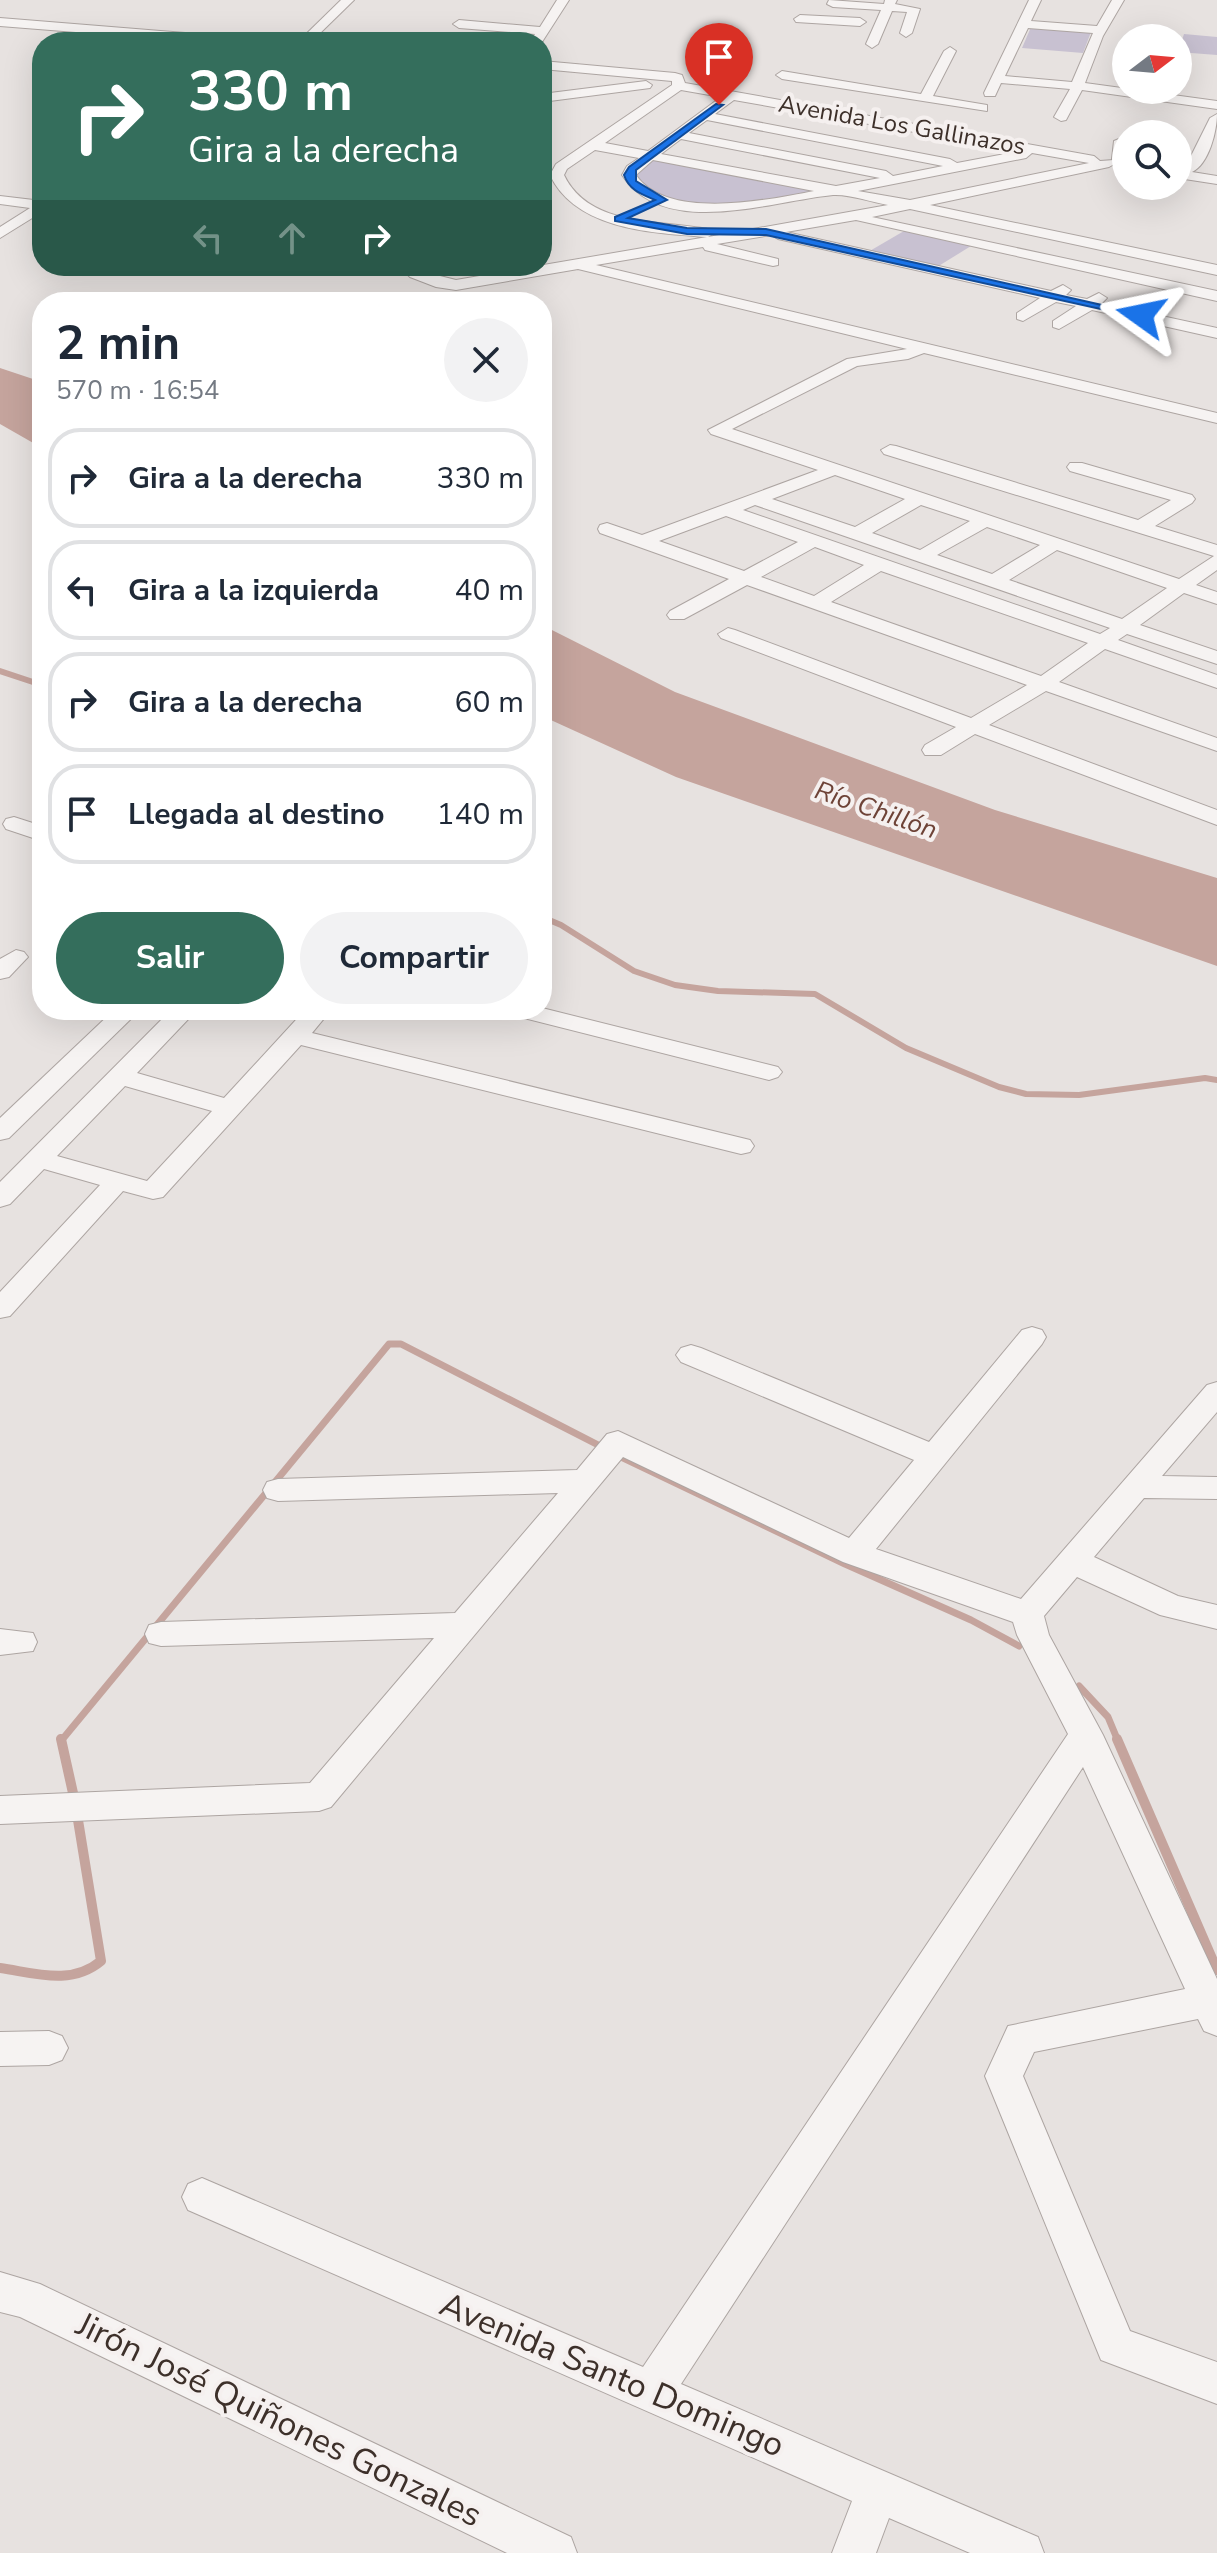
<!DOCTYPE html>
<html lang="es">
<meta charset="utf-8">
<style>
:root{--surface:#fff;--page:#f2f2f3;--text:#1f2937;--muted:#747a83;--line:#e0e1e3;--accent:#346e5c}
body{margin:0;font-family:"Nunito Sans",sans-serif;background:var(--page);color:var(--text);height:100vh;display:flex;flex-direction:column;font-size:30px;white-space:nowrap}
*{box-sizing:border-box;margin:0}
p{font-size:26px;color:var(--muted)}
.icon{flex:none;width:44px;height:44px;fill:none;stroke:currentColor;stroke-width:2;stroke-linecap:round;stroke-linejoin:round}
.map{position:relative;flex:1;overflow:hidden}
.drawer{position:absolute;left:32px;top:292px;width:520px;height:728px;display:flex;flex-direction:column;background:var(--surface);border-radius:32px;box-shadow:0 8px 32px #0002}
.drawer>*{flex:none}
.top-card{position:absolute;left:32px;top:32px;width:520px;height:244px;border-radius:32px;box-shadow:0 8px 32px #0002;background:#346e5c;color:#fff;overflow:hidden}
.needle{width:52px;rotate:74deg}
.tools{position:absolute;left:1112px;top:24px;display:grid;gap:16px}
.tools a{display:grid;place-items:center;width:80px;height:80px;border-radius:50%;background:var(--surface);box-shadow:0 8px 32px #0002;font-size:40px}
.pin{position:absolute;display:grid;place-items:center;width:68px;height:68px;color:#fff;margin:-82px -34px;border-radius:50% 50% 50% 0;rotate:-45deg;box-shadow:0 0 8px #0007}
.pin .icon{rotate:45deg}
.me{position:absolute;width:88px;margin:-44px;rotate:282deg;stroke-linejoin:round;filter:drop-shadow(0 0 6px #0008)}
.turn{display:flex;align-items:center;gap:28px;height:168px;padding:0 24px;font-size:36px}
.turn .icon{width:104px;height:104px;stroke-width:2.5}
.turn b{display:block;font-size:56px;line-height:68px}
.lanes{display:flex;align-items:center;height:76px;padding:0 24px;background:#0003;justify-content:center;gap:40px;direction:ltr}
.lanes .off{opacity:.35}
.round{display:grid;place-items:center;flex:none;width:84px;height:84px;border-radius:42px;background:var(--page)}
.summary{display:flex;align-items:center;justify-content:space-between;height:136px;padding:0 24px}
h1{font-size:48px;font-weight:700;line-height:60px}
.cta{display:flex;gap:16px;margin-top:auto;padding:16px 24px}
.cta a{flex:1;height:92px;border-radius:48px;background:var(--accent);color:#fff;font-size:32px;font-weight:700;line-height:92px;text-align:center}
.cta a+a{background:var(--page);color:var(--text)}
ul{padding:0;list-style:none}
li{display:flex;align-items:center;gap:24px;height:100px;margin:0 16px 12px;padding:0 8px;border:4px solid var(--line);border-radius:32px}
li div{flex:1}
li b{display:block;font-size:30px}
li em{font-style:normal}
.map>svg:first-child{display:block}
.green{fill:#c8c1d1}
.water{fill:#c5a49d}
.lines{fill:none;stroke-linecap:round;stroke-linejoin:round}
.stream-far2{stroke:#c5a49d;stroke-width:6}
.stream-far1{stroke:#c5a49d;stroke-width:7}
.stream{stroke:#c5a49d;stroke-width:10}
.minor-casing{stroke:#ada5a2;stroke-width:2}
.minor{fill:#f6f3f2;fill-rule:evenodd}
.route{fill:#1a73e8;stroke:#114b97;stroke-width:2}
.labels{text-anchor:middle;dominant-baseline:central;stroke-width:8;stroke-linejoin:round;paint-order:stroke}
.far-street-label{font-size:24px;fill:#3d302a;stroke:#f5f0ef}
.far-water-label{font-size:26px;font-style:italic;fill:#6e4337;stroke:#f5f0ef}
.near-street-label{font-size:34px;fill:#3d302a;stroke:#f5f0ef}
</style>
<div class="map">
<svg width="1217" height="2553" viewBox="0 0 1217 2553">
<rect width="100%" height="100%" fill="#e7e2e0"/>
<!-- green -->
<g class="green">
<polygon points="1031,27 1091,32 1083,53 1022,48"/>
<polygon points="1184,34 1217,37 1217,55 1178,52"/>
<path d="M654 159 815 191C761 202 680 223 637 177L639 170Z"/>
<polygon points="904,231 971,246 937,267 868,252"/>
</g>
<!-- water -->
<g class="water">
<polygon points="0,368 42,382 42,448 0,424"/>
<polygon points="542,625 675,692 995,810 1217,878 1217,966 676,777 542,716"/>
</g>
<g class="lines">
<!-- stream-far2 -->
<g class="stream-far2">
<polyline points="0,671 42,685"/>
<polyline points="542,917 561,925 634,971 675,985 718,991 815,994 906,1048 999,1087 1026,1094 1079,1095 1205,1078 1217,1080"/>
</g>
<!-- stream-far1 -->
<g class="stream-far1">
<polyline points="617,1455 845,1564 971,1620 1019,1646"/>
<polyline points="1079,1686 1108,1717 1118,1741"/>
<polyline points="61,1741 389,1344 401,1344 606,1449"/>
</g>
<!-- stream -->
<g class="stream">
<polyline points="61,1739 75,1802"/>
<polyline points="1117,1739 1217,1970"/>
<path d="M0 1968C35 1973 71 1986 101 1961L77 1814"/>
</g>
<!-- minor casing -->
<g class="minor-casing">
<g id="minor">
<polygon points="341,0 354,0 311,42 298,42"/>
<polygon points="557,0 569,0 542,42 530,42 535,34 459,28 453,24 459,20 540,27"/>
<polygon points="829,0 884,4 885,0 897,0 895,4 920,9 912,33 906,37 900,33 907,12 892,11 878,44 872,48 866,44 881,10 833,7 827,4"/>
<path d="M1029 0H1041L1031 21 1097 26 1112 0H1124L1103 36 1085 83 1217 101V109L1082 90 1066 120 1061 121 1054 117 1070 89 1001 83 995 96H985L984 93ZM1028 28 1093 33 1072 82 1005 76Z"/>
<polygon points="800,15 860,18 866,22 860,26 796,22 794,19"/>
<polygon points="0,18 247,38 253,42 202,42 0,26"/>
<polygon points="950,47 956,51 933,96 987,105 987,111 782,79 776,75 782,71 921,94 944,51"/>
<path d="M542 61 675 73 682 75 685 83 1094 156 1100 161 1114 160 1116 163 1109 167 930 205 1217 265V275L910 209 872 217 1217 291V301L856 220 786 232 1051 291 1063 285 1071 290 1066 295 1087 299 1099 293 1107 298 1102 303 1217 328V338L1092 310 1059 329 1053 327V321L1076 306 1056 302 1023 321 1017 319V313L1040 298 778 239 771 235 717 244 778 259V265L773 266 705 250 703 247 596 265 1217 413V423L924 353 908 359 857 366 732 429 1179 579 1214 556 884 454 881 450 890 445 896 446 1138 520 1171 500 1070 471 1067 467 1070 463H1082L1192 495 1195 499 1192 503 1155 526 1217 545V570L1196 585 1217 592V604L1184 593 1140 625 1217 651V664L1127 634 1118 640 1217 675V688L1105 649 1059 682 1217 738V751L1046 691 989 725 1217 810V825L975 734 941 755H925L922 750 925 745 956 727 721 638 718 634 728 628 735 630 971 718 1027 685 747 585 684 619H670L667 615 670 611 729 579 600 533 598 529 600 525 607 523 642 535 818 470 711 434 708 430 847 359 907 349 578 269 456 290 436 287 410 277 407 274 413 266H429L424 272 456 280 707 237C653 233 576 230 550 175L556 164 672 85V81L542 69ZM681 90 721 97 648 151 605 143ZM734 100 1021 151 957 163 950 159 715 114ZM707 120 943 166 893 176 886 171 689 133ZM681 139 880 178 836 186 661 154ZM595 150 639 158 627 166 622 175C664 240 771 201 833 195 850 194 871 202 888 205L708 237 714 233 712 230C663 219 590 229 564 175L567 169ZM1032 153 1089 163 910 200 858 191 1026 158ZM653 160 814 191C768 200 667 221 636 175ZM835 475 905 499 855 527 772 499ZM755 505 1110 628 1100 634 743 510ZM921 505 970 521 920 550 872 533ZM726 516 798 542 744 571 659 541ZM987 527 1040 545 992 574 937 555ZM815 547 864 565 814 596 761 577ZM1057 550 1167 588 1122 619 1009 580ZM881 571 1088 643 1041 676 831 602Z"/>
<polygon points="646,81 652,85 650,88 542,102 542,94"/>
<path d="M1217 114C1217 131 1209 164 1192 172L1217 176V184L1178 178V163L1187 164 1210 118Z"/>
<polygon points="1126,136 1126,162 1112,159 1114,141"/>
<polygon points="0,196 42,201 42,212 0,238 0,227 30,208 0,204"/>
<polygon points="14,817 42,826 42,841 6,829 3,824 6,819"/>
<polygon points="16,950 24,952 28,957 9,977 0,979 0,959"/>
<polygon points="542,1008 778,1067 782,1072 778,1077 769,1080 512,1015 509,1010"/>
<polygon points="114,1010 139,1011 9,1138 0,1140 0,1118"/>
<path d="M171 1010H197L137 1073 224 1098 305 1010H331L312 1033 750 1140 754 1146 750 1152 741 1154 301 1045 163 1197 153 1199 123 1191 10 1316 0 1318V1292L100 1185 44 1169 10 1204 0 1207V1182ZM125 1086 212 1111 147 1181 57 1156Z"/>
<polygon points="1032,1327 1042,1330 1046,1337 1042,1344 876,1549 1021,1599 1207,1385 1217,1382 1217,1412 1162,1476 1217,1477 1217,1499 1144,1498 1094,1557 1178,1596 1217,1605 1217,1629 1160,1615 1077,1577 1044,1616 1049,1635 1103,1735 1217,1979 1217,2036 1204,2031 1198,2019 1034,2052 1023,2076 1130,2331 1217,2362 1217,2404 1101,2360 985,2076 1008,2026 1185,1989 1083,1767 681,2384 1038,2537 1044,2553 970,2553 889,2518 876,2553 832,2553 852,2501 188,2210 182,2197 188,2184 202,2178 643,2367 1068,1734 1017,1635 1013,1622 843,1562 623,1457 331,1807 319,1811 0,1824 0,1796 310,1783 434,1638 161,1646 149,1643 145,1634 149,1625 161,1622 455,1613 558,1493 278,1501 267,1498 263,1490 267,1482 278,1479 577,1470 607,1434 618,1431 849,1538 914,1460 681,1362 676,1355 681,1348 691,1345 701,1348 929,1442 1022,1330"/>
<polygon points="0,1629 33,1633 37,1642 33,1651 0,1655"/>
<polygon points="49,2031 62,2036 68,2048 62,2060 49,2065 0,2066 0,2032"/>
<polygon points="0,2272 40,2284 571,2537 577,2553 507,2553 20,2317 0,2312"/>
</g>
</g>
<!-- minor -->
<use href="#minor" class="minor"/>
</g>
<!-- route -->
<path class="route" d="M716 104 723 105 636 170V181L667 200 628 218 687 228 766 229 1146 315 1141 318 766 235 687 234 615 221V217L655 200C641 194 629 190 624 175L629 167Z"/>
<g class="labels">
<!-- far-street labels -->
<g class="far-street-label">
<text transform="translate(902 125) rotate(10)">Avenida Los Gallinazos</text>
</g>
<!-- far-water labels -->
<g class="far-water-label">
<text transform="translate(876 810) rotate(19)">Río Chillón</text>
</g>
<!-- near-street labels -->
<g class="near-street-label">
<text transform="translate(612 2375) rotate(23)">Avenida Santo Domingo</text>
<text transform="translate(279 2420) rotate(26)">Jirón José Quiñones Gonzales</text>
</g>
</g>
</svg>
<div class="tools">
<a><svg class="needle" viewBox="-14 -14 28 28"><path d="M0-13l5 13h-10z" fill="#e53935"/><path d="M0 13l5-13h-10z" fill="#747a83"/></svg></a>
<a><svg class="icon" aria-label="search" viewBox="0 0 24 24"><circle cx="10" cy="10" r="6"/><path d="M15 15l6 6"/></svg></a>
</div>
<div class="pin" style="left:719px;top:105px;background:#d93025"><svg class="icon" aria-label="arrive" viewBox="0 0 24 24"><path d="M6 21V4h12l-3 4 3 4H6"/></svg></div>
<svg class="me" style="left:1141px;top:315px" viewBox="-20 -20 40 40"><path d="M0-17L14 15 0 8-14 15z" fill="#1a73e8" stroke="#fff" stroke-width="4"/></svg>
<div class="top-card">
<div class="turn"><svg class="icon" aria-label="right" viewBox="0 0 24 24"><path d="M7 20v-9h11M14 6l5 5-5 5"/></svg><div><b>330 m</b>Gira a la derecha</div></div>
<div class="lanes"><svg class="icon off" aria-label="left" viewBox="0 0 24 24"><path d="M17 20v-9H6M10 6l-5 5 5 5"/></svg><svg class="icon off" aria-label="ahead" viewBox="0 0 24 24"><path d="M12 20V5M6 11l6-6 6 6"/></svg><svg class="icon" aria-label="right" viewBox="0 0 24 24"><path d="M7 20v-9h11M14 6l5 5-5 5"/></svg></div>
</div>
<section class="drawer">
<div class="summary"><div><h1>2 min</h1><p>570 m · 16:54</p></div><a class="round"><svg class="icon" aria-label="close" viewBox="0 0 24 24"><path d="M6 6l12 12M18 6L6 18"/></svg></a></div>
<ul>
<li><svg class="icon" aria-label="right" viewBox="0 0 24 24"><path d="M7 20v-9h11M14 6l5 5-5 5"/></svg><div><b>Gira a la derecha</b></div><em>330 m</em></li>
<li><svg class="icon" aria-label="left" viewBox="0 0 24 24"><path d="M17 20v-9H6M10 6l-5 5 5 5"/></svg><div><b>Gira a la izquierda</b></div><em>40 m</em></li>
<li><svg class="icon" aria-label="right" viewBox="0 0 24 24"><path d="M7 20v-9h11M14 6l5 5-5 5"/></svg><div><b>Gira a la derecha</b></div><em>60 m</em></li>
<li><svg class="icon" aria-label="arrive" viewBox="0 0 24 24"><path d="M6 21V4h12l-3 4 3 4H6"/></svg><div><b>Llegada al destino</b></div><em>140 m</em></li>
</ul>
<div class="cta"><a>Salir</a><a>Compartir</a></div>
</section>
</div>
